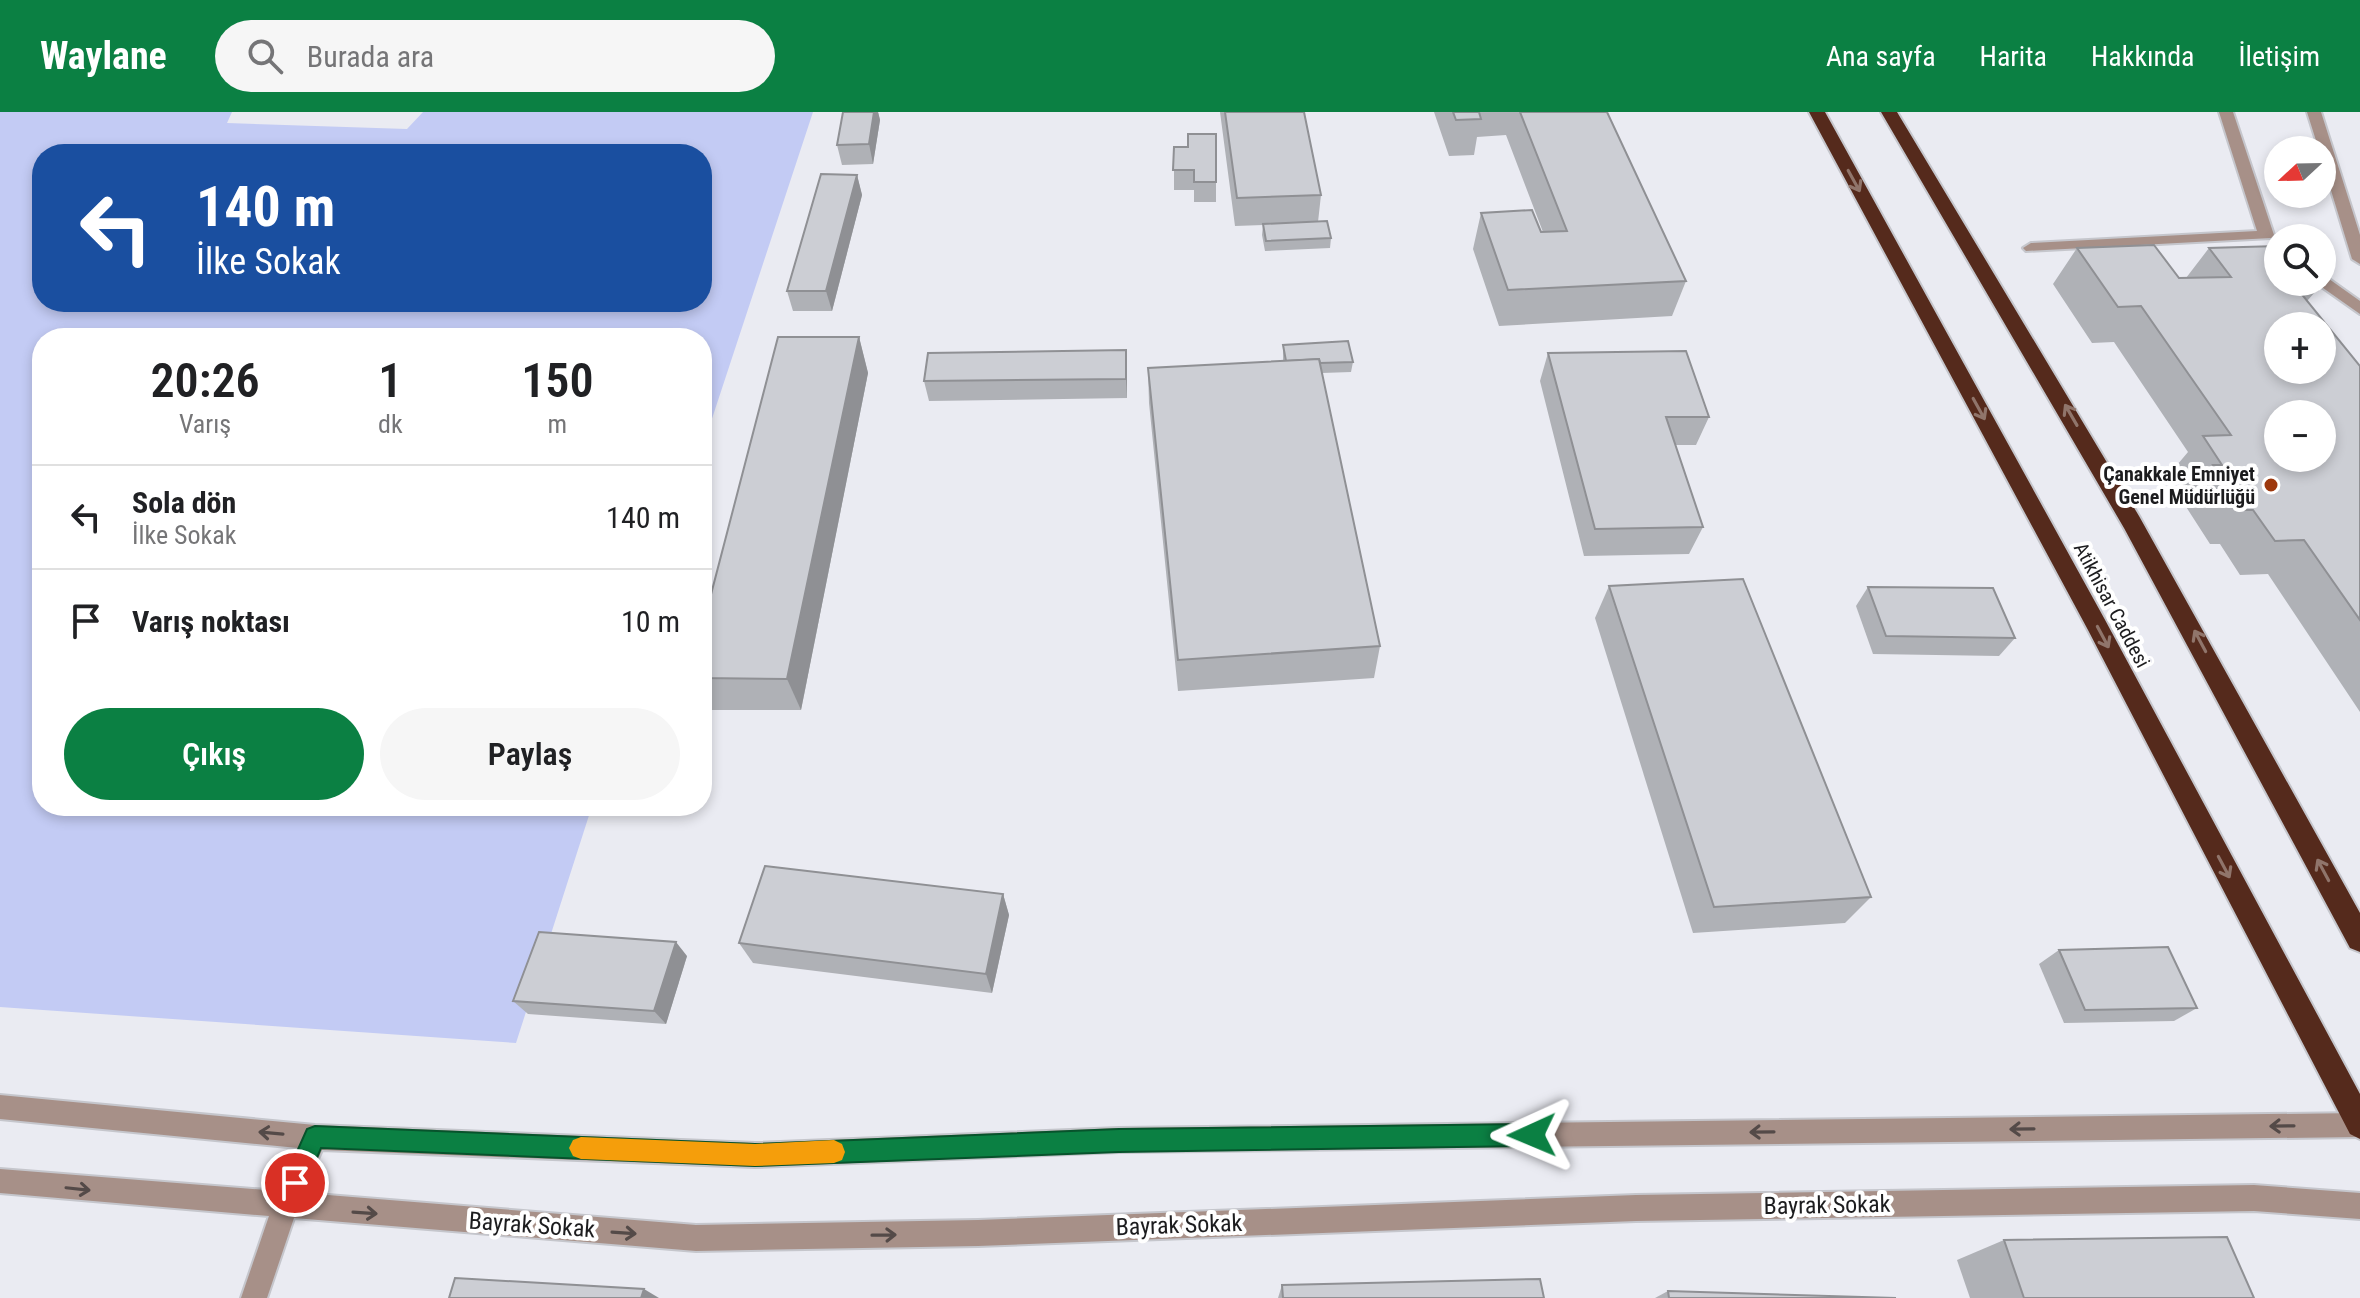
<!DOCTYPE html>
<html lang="tr">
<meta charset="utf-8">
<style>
:root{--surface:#fff;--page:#f6f6f6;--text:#202124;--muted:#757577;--line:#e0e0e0;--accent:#0b8043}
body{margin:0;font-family:"Roboto Condensed",sans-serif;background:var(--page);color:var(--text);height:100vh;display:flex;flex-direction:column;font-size:30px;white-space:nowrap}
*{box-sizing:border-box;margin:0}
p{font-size:26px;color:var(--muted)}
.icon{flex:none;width:44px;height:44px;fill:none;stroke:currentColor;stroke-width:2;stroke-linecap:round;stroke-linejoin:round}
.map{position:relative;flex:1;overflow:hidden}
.sheet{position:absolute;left:32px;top:216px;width:680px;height:488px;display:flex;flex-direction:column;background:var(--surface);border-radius:32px;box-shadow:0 4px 12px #0003}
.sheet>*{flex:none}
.banner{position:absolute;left:32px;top:32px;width:680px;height:168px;border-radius:32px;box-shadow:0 4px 12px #0003;background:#1a4fa0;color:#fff;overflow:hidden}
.needle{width:52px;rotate:248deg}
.fabs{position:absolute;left:2264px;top:24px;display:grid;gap:16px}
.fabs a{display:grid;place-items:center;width:72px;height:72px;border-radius:50%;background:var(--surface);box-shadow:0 4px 12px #0003;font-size:40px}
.pin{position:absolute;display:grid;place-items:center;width:68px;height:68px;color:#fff;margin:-34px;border:4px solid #fff;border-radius:50%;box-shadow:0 2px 8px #0007}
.me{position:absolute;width:88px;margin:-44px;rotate:269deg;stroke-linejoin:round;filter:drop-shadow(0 0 6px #0008)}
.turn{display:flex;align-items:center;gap:28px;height:168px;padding:0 32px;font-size:36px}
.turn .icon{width:104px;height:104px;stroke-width:2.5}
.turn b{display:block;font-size:56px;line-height:68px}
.eta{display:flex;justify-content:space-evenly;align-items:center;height:136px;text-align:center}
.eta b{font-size:48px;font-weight:600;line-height:56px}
.cta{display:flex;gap:16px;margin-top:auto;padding:16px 32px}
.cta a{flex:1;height:92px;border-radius:48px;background:var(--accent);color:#fff;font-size:32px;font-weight:600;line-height:92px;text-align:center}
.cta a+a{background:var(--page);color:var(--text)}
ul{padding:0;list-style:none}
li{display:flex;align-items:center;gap:24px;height:104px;padding:0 32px;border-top:2px solid var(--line)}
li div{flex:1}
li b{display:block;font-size:30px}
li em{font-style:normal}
header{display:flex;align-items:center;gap:48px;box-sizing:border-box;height:112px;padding:0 40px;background:var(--accent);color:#fff}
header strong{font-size:38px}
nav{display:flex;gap:44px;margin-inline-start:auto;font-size:28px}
.search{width:560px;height:72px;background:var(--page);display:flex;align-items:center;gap:20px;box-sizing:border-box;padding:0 28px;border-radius:44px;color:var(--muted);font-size:30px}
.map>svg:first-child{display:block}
.green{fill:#c3cbf4;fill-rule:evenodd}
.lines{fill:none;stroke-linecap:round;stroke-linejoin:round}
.minor-casing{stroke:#c5c6cc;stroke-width:4}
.highway-casing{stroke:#c5c6cc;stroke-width:4}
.minor{fill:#a79088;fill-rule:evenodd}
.highway{fill:#552a1c;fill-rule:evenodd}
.wall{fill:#afb1b6}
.shaded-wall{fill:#8f9094}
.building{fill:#ccced4;stroke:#8f9094;stroke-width:2;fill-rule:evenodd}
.oneway{stroke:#90756b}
.oneway2{stroke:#544a48}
.route{fill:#0b8043;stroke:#07532c;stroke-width:2}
.slow{fill:#f59e0b}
.poi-dot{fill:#9d380d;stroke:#fff;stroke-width:3}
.labels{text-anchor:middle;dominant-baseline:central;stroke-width:8;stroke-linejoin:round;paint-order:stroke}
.poi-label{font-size:20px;font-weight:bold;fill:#1c1c1e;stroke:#fff;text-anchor:end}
.street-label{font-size:20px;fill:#1c1c1e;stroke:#fff}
.near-street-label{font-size:24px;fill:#1c1c1e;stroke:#fff}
</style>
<header>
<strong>Waylane</strong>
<div class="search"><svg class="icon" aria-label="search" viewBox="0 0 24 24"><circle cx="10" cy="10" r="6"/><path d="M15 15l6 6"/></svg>Burada ara</div>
<nav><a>Ana sayfa</a><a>Harita</a><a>Hakkında</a><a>İletişim</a></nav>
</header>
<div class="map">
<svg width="2360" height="1186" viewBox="0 0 2360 1186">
<rect width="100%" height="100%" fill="#eaebf2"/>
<!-- green -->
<path class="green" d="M0 0H232L227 11 407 17 423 0H813L702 337V226H42V694H592L516 931 0 895ZM42 42H702V190H42Z"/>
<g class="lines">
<!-- minor casing -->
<g class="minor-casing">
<g id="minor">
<polygon points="2219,0 2233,0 2274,123 2271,126 2026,139 2023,136 2031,131 2257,119"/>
<polygon points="2307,0 2321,0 2360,123 2360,152 2352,147 2322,49 2322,38 2319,38"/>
<polygon points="2322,162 2360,189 2360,202 2316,171 2322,170"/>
<polygon points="0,983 315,1013 755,1031 1119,1016 2360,1001 2360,1025 1119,1040 755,1055 322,1038 303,1081 696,1113 978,1108 1636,1083 2254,1073 2360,1081 2360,1107 2254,1099 1636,1109 978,1134 696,1139 294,1106 267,1186 241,1186 269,1104 0,1081 0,1057 279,1079 298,1036 0,1007"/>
</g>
</g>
<!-- highway casing -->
<g class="highway-casing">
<g id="highway">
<polygon points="1809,0 1825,0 2104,506 2360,982 2360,1027 2350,1022 2088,518"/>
<polygon points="1881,0 1897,0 2139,404 2360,801 2360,840 2350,836 2124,416"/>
</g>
</g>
<!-- minor -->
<use href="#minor" class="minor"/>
<!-- highway -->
<use href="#highway" class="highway"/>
</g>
<!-- wall -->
<g class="wall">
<polygon points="843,0 878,0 880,8 873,52 842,53 837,33"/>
<polygon points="1220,0 1304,0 1321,83 1318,110 1331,126 1330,136 1265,139 1262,123 1263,113 1235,114"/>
<polygon points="1434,0 1607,0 1686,169 1672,204 1499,214 1473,137 1481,101 1543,120 1506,23 1477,25 1474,43 1449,44"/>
<polygon points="1174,35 1216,70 1216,90 1194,90 1194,78 1174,78"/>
<polygon points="857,63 862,83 832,199 793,199 787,179"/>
<polygon points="2077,136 2179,166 2186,166 2209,136 2317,178 2307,189 2360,254 2360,600 2268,462 2240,463 2220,432 2210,432 2181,387 2187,381 2172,359 2188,340 2114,230 2092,231 2053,172"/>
<polygon points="859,225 868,261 801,598 706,598 702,590 702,517"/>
<polygon points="1283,233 1353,250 1351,260 1322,261 1380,534 1374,566 1178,579 1149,291 1148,256 1283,249"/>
<polygon points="1548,241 1709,305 1696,333 1675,333 1703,415 1689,442 1584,444 1540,269"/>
<polygon points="1127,258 1127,286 929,289 924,269"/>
<polygon points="1609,474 1871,785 1845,811 1693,821 1595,506"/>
<polygon points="1868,475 2015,526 1999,544 1873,542 1856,494"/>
<polygon points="1003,782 1009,803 992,881 753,851 739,831"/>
<polygon points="2059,838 2197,896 2174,909 2064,911 2039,852"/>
<polygon points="687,844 666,912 528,902 513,889"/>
<polygon points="2004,1128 2254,1186 1970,1186 1957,1148"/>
<polygon points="1282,1173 1544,1186 1278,1186"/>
<polygon points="1668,1179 1896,1186 1655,1186"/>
</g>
<!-- shaded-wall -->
<g class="shaded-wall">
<polygon points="874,0 878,0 880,8 873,52 869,32"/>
<polygon points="857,63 862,83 832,199 826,179"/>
<polygon points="859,225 868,261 801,598 787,567"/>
<polygon points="1126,238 1127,258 1127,286 1126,267"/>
<polygon points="1003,782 1009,803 992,881 986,862"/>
<polygon points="676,830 687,844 666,912 654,899"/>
<polygon points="644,1177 659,1186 641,1186"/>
</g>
<!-- building -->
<g class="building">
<polygon points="843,0 874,0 869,32 837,33"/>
<polygon points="1225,0 1304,0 1321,83 1237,86"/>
<polygon points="1453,0 1479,0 1481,7 1456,8"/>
<polygon points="1520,0 1607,0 1686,169 1508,178 1481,101 1532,98 1541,120 1567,119"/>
<polygon points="1188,22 1216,22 1216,70 1194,70 1194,58 1173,58 1174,35 1188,35"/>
<polygon points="821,62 857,63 826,179 787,179"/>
<polygon points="1327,109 1331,126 1266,129 1263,112"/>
<path d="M2154 133 2179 166 2231 165 2209 136 2278 134V170H2310L2317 178 2299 179 2360 254V508L2304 428 2275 429 2253 398H2243L2213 353H2222L2203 324 2231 323 2141 194 2118 195 2077 136ZM2278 214H2322V258H2278ZM2278 302H2322V346H2278Z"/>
<polygon points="778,225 859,225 787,567 702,566 702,517"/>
<polygon points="1348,229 1353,250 1320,251 1319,247 1286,249 1283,233"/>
<polygon points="1126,238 1126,267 924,269 928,241"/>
<polygon points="1686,239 1709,305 1666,305 1703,415 1595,417 1548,241"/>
<polygon points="1319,247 1380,534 1178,548 1148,256"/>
<polygon points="1743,467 1871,785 1714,795 1609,474"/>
<polygon points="1868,475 1993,476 2015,526 1886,524"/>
<polygon points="765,754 1003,782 986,862 739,831"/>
<polygon points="539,820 676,830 654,899 513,889"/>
<polygon points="2168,835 2197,896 2085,898 2059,838"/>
<polygon points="2227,1125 2254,1186 2024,1186 2004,1128"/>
<polygon points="455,1166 644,1177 641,1186 449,1186"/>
<polygon points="1540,1167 1544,1186 1283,1186 1282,1173"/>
<polygon points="1668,1179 1896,1186 1669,1186"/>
</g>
<!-- one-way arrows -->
<defs><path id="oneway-shaft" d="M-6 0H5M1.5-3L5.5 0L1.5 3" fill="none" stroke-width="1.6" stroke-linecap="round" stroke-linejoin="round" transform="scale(2)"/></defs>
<g class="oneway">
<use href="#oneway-shaft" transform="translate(1854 69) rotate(61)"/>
<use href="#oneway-shaft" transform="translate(1979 297) rotate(61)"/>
<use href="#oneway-shaft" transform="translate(2071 303) rotate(-120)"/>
<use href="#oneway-shaft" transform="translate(2103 525) rotate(62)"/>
<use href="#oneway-shaft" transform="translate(2200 529) rotate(-118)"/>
<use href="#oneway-shaft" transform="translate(2224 755) rotate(62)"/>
<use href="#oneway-shaft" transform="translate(2323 758) rotate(-118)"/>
</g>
<g class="oneway2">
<use href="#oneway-shaft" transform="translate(2282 1014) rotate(179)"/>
<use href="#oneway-shaft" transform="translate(2022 1017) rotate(179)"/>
<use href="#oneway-shaft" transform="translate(1762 1020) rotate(179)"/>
<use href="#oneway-shaft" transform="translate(271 1021) rotate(-175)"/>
<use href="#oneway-shaft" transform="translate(78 1077) rotate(6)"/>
<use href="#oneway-shaft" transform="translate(365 1101) rotate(4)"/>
<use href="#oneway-shaft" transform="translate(624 1121) rotate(4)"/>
<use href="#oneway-shaft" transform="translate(884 1123) rotate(-1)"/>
</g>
<!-- route -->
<polygon class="route" points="1532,1012 1540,1015 1544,1023 1540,1031 1532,1034 1119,1040 755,1054 321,1036 303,1079 295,1083 287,1079 283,1071 307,1017 315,1014 755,1032 1119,1017"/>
<!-- slow -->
<polygon class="slow" points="581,1025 755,1032 834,1028 842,1032 845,1040 842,1048 834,1051 755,1054 581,1047 573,1044 569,1036 573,1028"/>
<!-- markers -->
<circle class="poi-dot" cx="2271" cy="373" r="8"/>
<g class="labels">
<!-- poi labels -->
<g class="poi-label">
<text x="2255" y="362">Çanakkale Emniyet<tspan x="2255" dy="23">Genel Müdürlüğü</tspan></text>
</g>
<!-- street labels -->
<g class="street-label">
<text transform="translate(2112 493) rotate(62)">Atikhisar Caddesi</text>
</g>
<!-- near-street labels -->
<g class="near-street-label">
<text transform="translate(1827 1093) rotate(-1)">Bayrak Sokak</text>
<text transform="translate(532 1113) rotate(4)">Bayrak Sokak</text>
<text transform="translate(1179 1113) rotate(-2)">Bayrak Sokak</text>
</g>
</g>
</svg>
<div class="fabs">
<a><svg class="needle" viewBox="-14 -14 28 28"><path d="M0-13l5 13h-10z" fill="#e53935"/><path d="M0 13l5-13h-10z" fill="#757577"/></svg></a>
<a><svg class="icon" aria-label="search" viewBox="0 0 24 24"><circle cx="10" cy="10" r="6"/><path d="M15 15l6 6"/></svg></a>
<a>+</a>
<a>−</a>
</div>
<div class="pin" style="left:295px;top:1071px;background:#d93025"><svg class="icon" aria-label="arrive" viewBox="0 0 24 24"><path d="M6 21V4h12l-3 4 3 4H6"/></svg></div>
<svg class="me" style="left:1532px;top:1023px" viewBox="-20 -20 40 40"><path d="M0-17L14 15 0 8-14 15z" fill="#0b8043" stroke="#fff" stroke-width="4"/></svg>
<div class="banner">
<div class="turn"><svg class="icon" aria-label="left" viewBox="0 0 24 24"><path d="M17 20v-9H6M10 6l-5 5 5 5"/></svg><div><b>140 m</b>İlke Sokak</div></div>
</div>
<section class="sheet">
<div class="eta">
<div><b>20:26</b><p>Varış</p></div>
<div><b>1</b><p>dk</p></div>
<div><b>150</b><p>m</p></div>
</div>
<ul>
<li><svg class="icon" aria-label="left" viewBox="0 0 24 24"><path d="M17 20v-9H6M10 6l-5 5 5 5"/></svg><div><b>Sola dön</b><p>İlke Sokak</p></div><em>140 m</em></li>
<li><svg class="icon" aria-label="arrive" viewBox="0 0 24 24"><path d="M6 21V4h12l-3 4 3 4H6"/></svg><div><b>Varış noktası</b></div><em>10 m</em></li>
</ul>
<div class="cta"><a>Çıkış</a><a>Paylaş</a></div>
</section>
</div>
